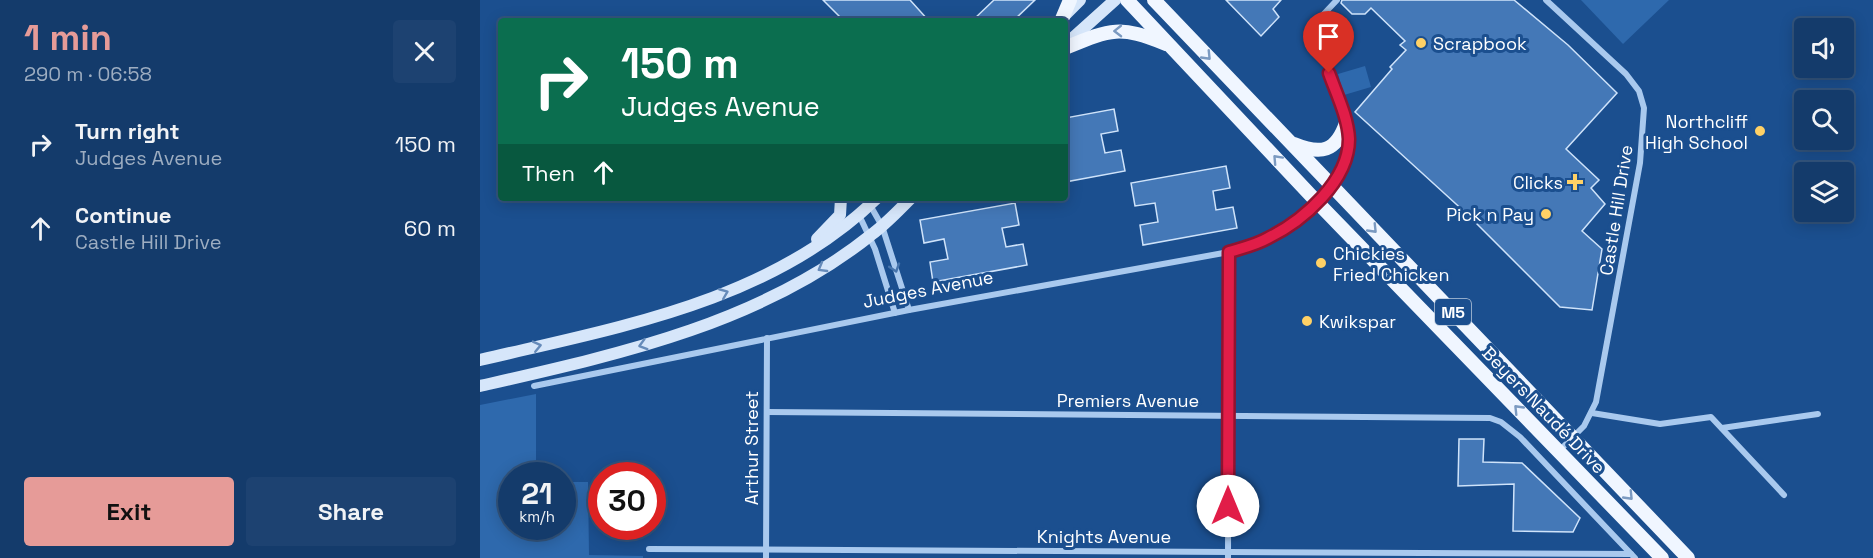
<!DOCTYPE html>
<meta charset="utf-8">
<style>
:root{--surface:#143b6b;--page:#1d4271;--text:#f1f3f6;--muted:#9dadc1;--line:#33557e;--accent:#e69b98}
body{margin:0;font-family:"Space Grotesk",sans-serif;background:var(--page);color:var(--text);height:100vh;display:flex;flex-direction:column;font-size:22px;white-space:nowrap}
*{box-sizing:border-box;margin:0}
p{font-size:20px;color:var(--muted)}
.icon{flex:none;width:33px;height:33px;fill:none;stroke:currentColor;stroke-width:2;stroke-linecap:round;stroke-linejoin:round}
.map{position:relative;flex:1;overflow:hidden}
.details{display:flex;flex-direction:column;background:var(--surface);width:480px}
.details>*{flex:none}
.hud{position:absolute;left:18px;top:18px;width:570px;height:183px;border-radius:6px;box-shadow:0 3px 15px #0003,0 0 0 2px var(--line);background:#0b6e4f;color:#fff;overflow:hidden}
.buttons{position:absolute;left:1314px;top:18px;display:grid;gap:12px}
.buttons a{display:grid;place-items:center;width:60px;height:60px;border-radius:6px;background:var(--surface);box-shadow:0 3px 15px #0003,0 0 0 2px var(--line);font-size:30px}
.speed{position:absolute;left:18px;top:462px;display:flex;gap:12px;font-size:30px;font-weight:700;text-align:center}
.speed>*{display:grid;place-content:center;width:78px;height:78px;border-radius:50%;background:var(--surface);box-shadow:0 3px 15px #0003,0 0 0 2px var(--line);line-height:1}
.speed small{font-size:15px;font-weight:400}
.speed .limit{border:9px solid #d22;background:#fff;color:#111}
.pin{position:absolute;display:grid;place-items:center;width:51px;height:51px;color:#fff;margin:-62px -26px;border-radius:50% 50% 50% 0;rotate:-45deg;box-shadow:0 0 6px #0007}
.pin .icon{rotate:45deg}
.me{position:absolute;width:66px;margin:-33px;rotate:0deg;stroke-linejoin:round;filter:drop-shadow(0 0 4px #0008)}
.turn{display:flex;align-items:center;gap:21px;height:126px;padding:0 24px;font-size:27px}
.turn .icon{width:78px;height:78px;stroke-width:2.5}
.turn b{display:block;font-size:42px;line-height:51px}
.then{display:flex;align-items:center;height:57px;padding:0 24px;background:#0003;gap:12px;font-size:22px}
.round{display:grid;place-items:center;flex:none;width:63px;height:63px;border-radius:6px;background:var(--page)}
.head{display:flex;align-items:center;justify-content:space-between;height:102px;padding:0 24px}
h1{font-size:36px;font-weight:700;line-height:45px;color:var(--accent)}
.button{display:flex;gap:12px;margin-top:auto;padding:12px 24px}
.button a{flex:1;height:69px;border-radius:6px;background:var(--accent);color:#111;font-size:24px;font-weight:700;line-height:69px;text-align:center}
.button a+a{background:var(--page);color:var(--text)}
ul{padding:0;list-style:none}
li{display:flex;align-items:center;gap:18px;height:84px;padding:0 24px}
li div{flex:1}
li b{display:block;font-size:22px}
li em{font-style:normal}
main{display:flex;flex:1;min-height:0}
.map>svg:first-child{display:block}
.green{fill:#2e69ad}
.building{fill:#4478b7;stroke:#cfe3fa;stroke-width:1.5}
.lines{fill:none;stroke-linecap:round;stroke-linejoin:round}
.minor{stroke:#a9c9ee;stroke-width:6}
.secondary{stroke:#d6e6fa;stroke-width:12}
.primary{stroke:#f0f6ff;stroke-width:14}
.oneway{stroke:#7b9ac1}
.oneway2{stroke:#668bba}
.oneway3{stroke:#4674ac}
.route-casing{stroke:#92132f;stroke-width:15}
.route{stroke:#e11d48;stroke-width:10}
.poi-dot{fill:#ffd166;stroke:#1b4f8f;stroke-width:2}
.labels{text-anchor:middle;dominant-baseline:central;stroke-width:6;stroke-linejoin:round;paint-order:stroke}
.shield{fill:#1b4f8f;stroke:#bbcadd;stroke-width:1.5}
.shield-label{font-size:16px;font-weight:bold;fill:#fff}
.poi-label{font-size:18px;fill:#fff;stroke:#1b4f8f;text-anchor:start}
.street-label{font-size:18px;fill:#fff;stroke:#1b4f8f}
</style>
<main>
<section class="details">
<div class="head"><div><h1>1 min</h1><p>290 m · 06:58</p></div><a class="round"><svg class="icon" aria-label="close" viewBox="0 0 24 24"><path d="M6 6l12 12M18 6L6 18"/></svg></a></div>
<ul>
<li><svg class="icon" aria-label="right" viewBox="0 0 24 24"><path d="M7 20v-9h11M14 6l5 5-5 5"/></svg><div><b>Turn right</b><p>Judges Avenue</p></div><em>150 m</em></li>
<li><svg class="icon" aria-label="ahead" viewBox="0 0 24 24"><path d="M12 20V5M6 11l6-6 6 6"/></svg><div><b>Continue</b><p>Castle Hill Drive</p></div><em>60 m</em></li>
</ul>
<div class="button"><a>Exit</a><a>Share</a></div>
</section>
<div class="map">
<svg width="1393" height="558" viewBox="0 0 1393 558">
<rect width="100%" height="100%" fill="#1b4f8f"/>
<!-- green -->
<g class="green">
<polygon points="1101,0 1189,0 1143,44"/>
<polygon points="885,66 891,87 864,95 858,74"/>
<polygon points="56,394 56,475 32,476 32,526 82,526 83,482 108,482 109,555 163,556 163,558 0,558 0,405"/>
</g>
<!-- building -->
<g class="building">
<polygon points="343,0 430,0 449,21 364,21"/>
<polygon points="514,0 555,0 533,21 492,21"/>
<polygon points="746,0 801,0 793,9 799,17 781,36"/>
<polygon points="862,0 1034,0 1088,45 1137,93 1086,149 1119,180 1111,188 1125,204 1102,231 1122,249 1112,310 1080,307 987,214 875,112 912,69 910,67 926,50 920,45 925,41 891,8 885,14 872,14 861,3"/>
<polygon points="634,109 638,131 621,134 625,153 641,150 645,171 585,182 585,118"/>
<polygon points="746,166 750,188 733,191 736,210 753,207 757,228 663,245 660,225 678,222 675,203 655,206 651,183"/>
<polygon points="535,203 539,225 522,228 526,247 543,244 547,265 453,282 450,262 468,259 464,239 444,243 440,220"/>
<polygon points="979,439 1004,439 1003,462 1042,463 1100,518 1093,532 1033,531 1034,484 978,486"/>
</g>
<g class="lines">
<!-- minor -->
<g class="minor">
<polyline points="1066,0 1146,74 1159,91 1164,108 1160,163 1116,402 1104,426 1079,451"/>
<polyline points="390,205 402,226 429,310"/>
<polyline points="379,215 395,249 415,313"/>
<polyline points="54,386 429,310 749,252 786,240 808,226 852,187 865,163 869,136 836,30 840,18 857,0"/>
<polyline points="287,412 1010,418 1021,422 1040,437 1155,558"/>
<polyline points="1112,413 1180,424 1231,417 1304,495"/>
<polyline points="1242,428 1338,414"/>
<polyline points="169,549 1151,554"/>
<polyline points="286,558 287,338"/>
<polyline points="748,558 749,252"/>
</g>
<!-- secondary -->
<g class="secondary">
<polyline points="584,16 600,0"/>
<polyline points="585,45 635,0"/>
<polyline points="337,239 360,215 361,198"/>
<path d="M0 360C139 327 290 302 397 198"/>
<path d="M0 386C136 355 280 324 391 235 406 224 418 211 431 198"/>
</g>
<!-- primary -->
<g class="primary">
<polyline points="647,0 837,202 1182,558"/>
<polyline points="674,0 1208,558"/>
<polyline points="582,19 590,0"/>
<path d="M585 48C631 29 639 25 686 44"/>
<path d="M814 144C841 155 856 152 866 123"/>
</g>
</g>
<!-- one-way arrows -->
<defs><path id="oneway-chevron" d="M-2-3.5L2.5 0L-2 3.5" fill="none" stroke-width="1.6" stroke-linecap="round" stroke-linejoin="round" transform="scale(1.5)"/></defs>
<g class="oneway">
<use href="#oneway-chevron" transform="translate(638 31) rotate(179)"/>
<use href="#oneway-chevron" transform="translate(727 56) rotate(46)"/>
<use href="#oneway-chevron" transform="translate(797 159) rotate(-133)"/>
<use href="#oneway-chevron" transform="translate(893 229) rotate(46)"/>
<use href="#oneway-chevron" transform="translate(1038 409) rotate(-134)"/>
<use href="#oneway-chevron" transform="translate(1149 496) rotate(46)"/>
</g>
<g class="oneway2">
<use href="#oneway-chevron" transform="translate(342 268) rotate(150)"/>
<use href="#oneway-chevron" transform="translate(244 293) rotate(-22)"/>
<use href="#oneway-chevron" transform="translate(163 345) rotate(164)"/>
<use href="#oneway-chevron" transform="translate(57 346) rotate(-13)"/>
</g>
<use class="oneway3" href="#oneway-chevron" transform="translate(415 268) rotate(72)"/>
<g class="lines">
<!-- route casing -->
<g class="route-casing">
<path id="route" d="M748 506 749 252C762 248 776 245 788 238 823 221 869 181 869 139 868 117 856 93 849 73"/>
</g>
<!-- route -->
<use href="#route" class="route"/>
</g>
<!-- markers -->
<g class="poi-dot">
<circle cx="941" cy="43" r="6"/>
<circle cx="1280" cy="131" r="6"/>
<path d="M1092 173h6v6h6v6h-6v6h-6v-6h-6v-6h6z"/>
<circle cx="1066" cy="214" r="6"/>
<circle cx="841" cy="263" r="6"/>
<circle cx="827" cy="321" r="6"/>
</g>
<g class="labels">
<!-- shield labels -->
<rect class="shield" x="955" y="299" width="36" height="26" rx="4.5"/>
<g class="shield-label">
<text x="973" y="312">M5</text>
</g>
<!-- poi labels -->
<g class="poi-label">
<text x="953" y="43">Scrapbook</text>
<text x="1268" y="121" text-anchor="end">Northcliff<tspan x="1268" dy="21">High School</tspan></text>
<text x="1083" y="182" text-anchor="end">Clicks</text>
<text x="1054" y="214" text-anchor="end">Pick n Pay</text>
<text x="853" y="253">Chickies<tspan x="853" dy="21">Fried Chicken</tspan></text>
<text x="839" y="321">Kwikspar</text>
</g>
<!-- street labels -->
<g class="street-label">
<text transform="translate(1136 210) rotate(-81)">Castle Hill Drive</text>
<text transform="translate(448 289) rotate(-11)">Judges Avenue</text>
<text x="648" y="400">Premiers Avenue</text>
<text transform="translate(1064 410) rotate(46)">Beyers Naudé Drive</text>
<text transform="translate(271 448) rotate(-90)">Arthur Street</text>
<text x="624" y="536">Knights Avenue</text>
</g>
</g>
</svg>
<div class="buttons">
<a><svg class="icon" aria-label="sound" viewBox="0 0 24 24"><path d="M4 9h4l5-4v14l-5-4H4zM17 9q2 3 0 6"/></svg></a>
<a><svg class="icon" aria-label="search" viewBox="0 0 24 24"><circle cx="10" cy="10" r="6"/><path d="M15 15l6 6"/></svg></a>
<a><svg class="icon" aria-label="layers" viewBox="0 0 24 24"><path d="M12 4l9 5-9 5-9-5zM3 14l9 5 9-5"/></svg></a>
</div>
<div class="speed"><div>21<small>km/h</small></div><div class="limit">30</div></div>
<div class="pin" style="left:849px;top:73px;background:#d93025"><svg class="icon" aria-label="arrive" viewBox="0 0 24 24"><path d="M6 21V4h12l-3 4 3 4H6"/></svg></div>
<svg class="me" style="left:748px;top:506px" viewBox="-20 -20 40 40"><circle r="19" fill="#fff"/><path d="M0-13L10 11 0 6-10 11z" fill="#e11d48"/></svg>
<div class="hud">
<div class="turn"><svg class="icon" aria-label="right" viewBox="0 0 24 24"><path d="M7 20v-9h11M14 6l5 5-5 5"/></svg><div><b>150 m</b>Judges Avenue</div></div>
<div class="then">Then<svg class="icon" aria-label="ahead" viewBox="0 0 24 24"><path d="M12 20V5M6 11l6-6 6 6"/></svg></div>
</div>
</div>
</main>
